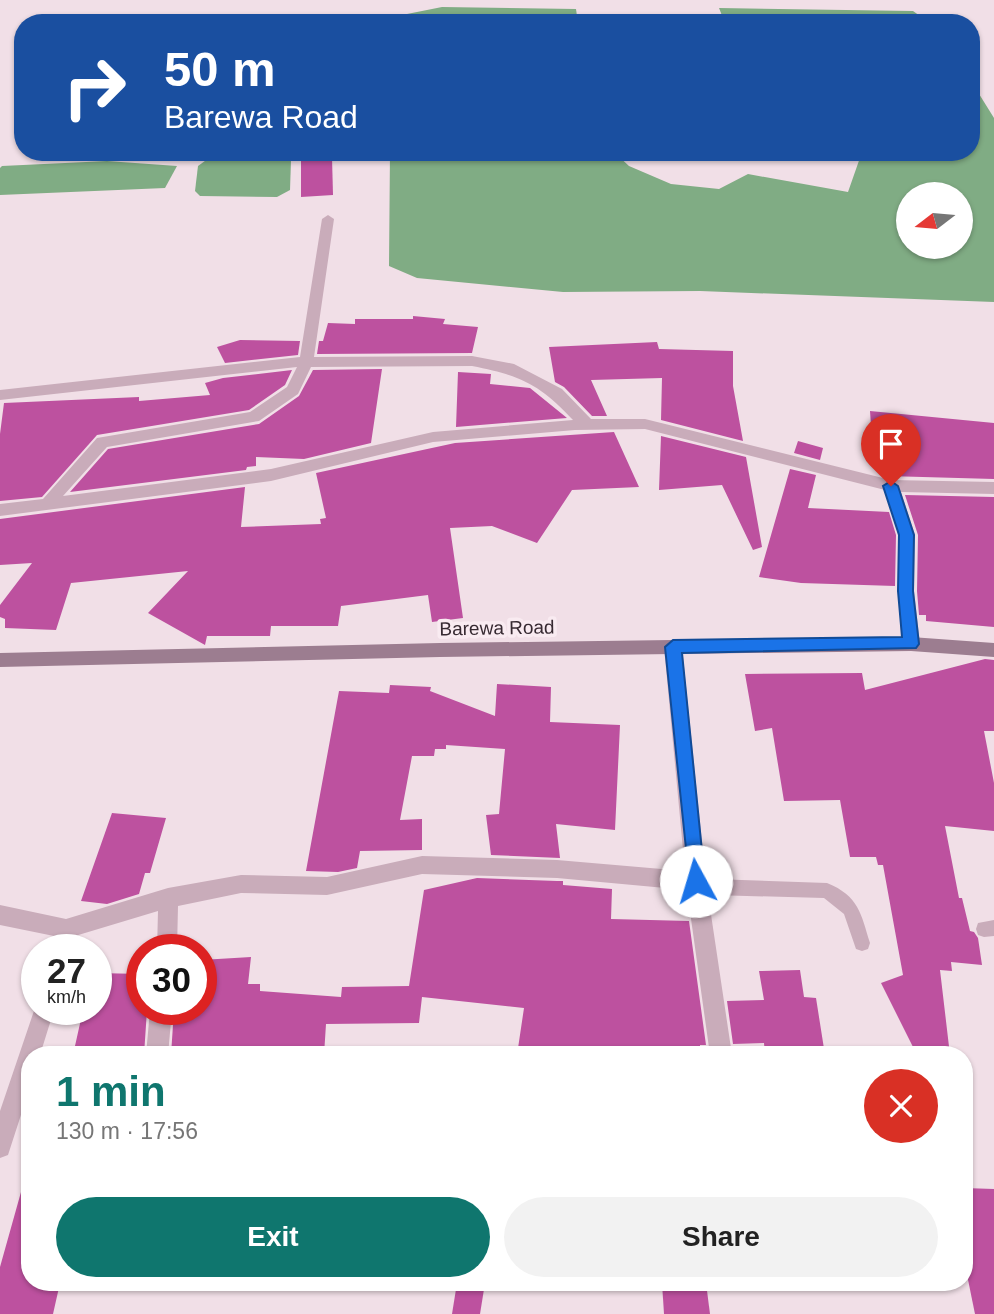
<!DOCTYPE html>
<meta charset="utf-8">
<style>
:root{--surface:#fff;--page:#f2f2f2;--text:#222;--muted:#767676;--accent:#0f766e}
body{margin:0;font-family:Helvetica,sans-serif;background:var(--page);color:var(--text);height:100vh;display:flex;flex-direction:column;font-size:26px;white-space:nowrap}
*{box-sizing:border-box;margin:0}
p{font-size:23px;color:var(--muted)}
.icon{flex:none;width:38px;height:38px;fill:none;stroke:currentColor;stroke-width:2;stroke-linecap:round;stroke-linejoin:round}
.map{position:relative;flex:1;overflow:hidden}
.details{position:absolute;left:21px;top:1046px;width:952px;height:245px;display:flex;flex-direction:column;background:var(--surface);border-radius:28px;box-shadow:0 2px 5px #0004}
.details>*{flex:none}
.banner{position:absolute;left:14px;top:14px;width:966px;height:147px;border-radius:28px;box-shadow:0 2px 5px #0004;background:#1a4fa0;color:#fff;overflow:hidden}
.needle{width:46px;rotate:254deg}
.tools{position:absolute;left:896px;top:182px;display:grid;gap:14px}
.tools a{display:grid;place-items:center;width:77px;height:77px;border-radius:50%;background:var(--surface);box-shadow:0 2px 5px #0004;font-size:35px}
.speed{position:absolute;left:21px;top:934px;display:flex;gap:14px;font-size:35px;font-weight:700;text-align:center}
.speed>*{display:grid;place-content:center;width:91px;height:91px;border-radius:50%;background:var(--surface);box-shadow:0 2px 5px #0004;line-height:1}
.speed small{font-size:18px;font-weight:400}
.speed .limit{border:10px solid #d22;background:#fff;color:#111}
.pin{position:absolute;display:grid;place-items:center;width:60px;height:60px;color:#fff;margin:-72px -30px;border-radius:50% 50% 50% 0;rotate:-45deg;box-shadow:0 0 7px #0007}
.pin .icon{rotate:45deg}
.me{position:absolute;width:77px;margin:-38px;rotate:354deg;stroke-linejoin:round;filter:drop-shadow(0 0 5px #0008)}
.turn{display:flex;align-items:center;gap:24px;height:147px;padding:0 35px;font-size:32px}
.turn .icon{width:91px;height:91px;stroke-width:2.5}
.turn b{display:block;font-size:49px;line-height:60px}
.round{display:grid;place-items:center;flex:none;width:74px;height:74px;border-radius:37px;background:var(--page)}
.head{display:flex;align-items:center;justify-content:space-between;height:119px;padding:0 35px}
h1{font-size:42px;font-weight:700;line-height:52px;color:var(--accent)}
.primary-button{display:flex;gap:14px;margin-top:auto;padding:14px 35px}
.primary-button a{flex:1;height:80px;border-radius:42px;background:var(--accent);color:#fff;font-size:28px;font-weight:700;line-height:80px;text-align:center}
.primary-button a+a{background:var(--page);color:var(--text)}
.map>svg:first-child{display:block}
.water{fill:#80ac84;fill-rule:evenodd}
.building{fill:#bd519f}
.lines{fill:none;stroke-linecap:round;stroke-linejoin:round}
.lane{fill:#c9acba;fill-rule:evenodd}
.street{fill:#c9acba;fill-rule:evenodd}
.secondary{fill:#9c7d90;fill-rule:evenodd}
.route{fill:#1a73e8;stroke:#114b97;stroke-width:2}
.labels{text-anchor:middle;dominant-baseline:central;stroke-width:7;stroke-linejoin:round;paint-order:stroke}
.street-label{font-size:19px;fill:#372a32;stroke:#f9ebf1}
</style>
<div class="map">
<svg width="994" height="1314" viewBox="0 0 994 1314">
<rect width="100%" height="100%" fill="#f1dfe7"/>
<!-- water -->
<g class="water">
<polygon points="442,7 576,9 578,23 393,23 402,15"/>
<polygon points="719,8 913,11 930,23 725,23"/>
<path d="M971 81 994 118V302L700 291 563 292 417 278 389 266 390 152H614L629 166 671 184 719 189 748 174 848 192 862 152H971ZM961 194V247H908V194Z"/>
<polygon points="269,156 291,160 290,190 277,197 200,196 195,191 198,166 209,158"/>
<polygon points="107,161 177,166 165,188 0,195 0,168 2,166"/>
</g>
<!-- building -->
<g class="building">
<polygon points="332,157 333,195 301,197 301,159"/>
<polygon points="413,316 445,319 443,324 478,327 472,353 317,354 319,341 323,341 328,323 355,324 355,319 413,319"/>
<polygon points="240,340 300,341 298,355 225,363 217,347"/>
<polygon points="657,342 659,349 733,351 733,386 743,441 661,420 662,378 591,380 607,416 592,416 564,387 555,382 549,347"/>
<polygon points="382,369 371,443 304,459 256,457 256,466 247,467 246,470 70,492 108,449 259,424 299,396 313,370"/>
<polygon points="292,370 285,385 249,410 97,435 42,497 0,501 0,434 4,403 139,397 139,401 210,395 205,383 223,378"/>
<polygon points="458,372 491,374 490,384 530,388 567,418 456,427"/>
<polygon points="870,411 994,423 994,479 887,476 885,455 873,454"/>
<polygon points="614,432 639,487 572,490 537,543 492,526 450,528 463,618 432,622 428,595 341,606 338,626 271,626 270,636 207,636 205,645 148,613 188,571 71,583 56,630 5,628 5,619 0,617 0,605 32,563 0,565 0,519 245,487 241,527 321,524 320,519 326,518 316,473 455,443"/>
<polygon points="661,436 746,457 762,547 753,550 722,485 659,490"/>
<polygon points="798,441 823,448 820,460 794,453"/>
<polygon points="790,469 816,475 808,508 889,512 896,535 895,586 801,583 759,577"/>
<polygon points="905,495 994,497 994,627 926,621 926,615 919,615 917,591 918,535"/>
<polygon points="985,659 994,660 994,731 984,731 994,783 994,831 945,826 959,898 962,898 970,931 974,932 978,938 982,965 951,962 952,971 940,970 950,1055 917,1055 881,983 903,975 883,865 878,865 876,857 850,857 840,800 784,801 772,728 755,731 745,674 862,673 865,690"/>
<polygon points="497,684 551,687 550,722 620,725 615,830 556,824 560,858 491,855 486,815 499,814 505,749 446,745 446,749 435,749 434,756 412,756 400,820 422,819 422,850 360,851 357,868 338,872 306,871 339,691 389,693 390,685 431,687 430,691 495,716"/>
<polygon points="112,813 166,818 150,873 145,873 139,894 107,904 81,901"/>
<polygon points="477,878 557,881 563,881 563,885 612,889 611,919 689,921 706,1045 700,1045 700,1049 647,1046 646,1055 517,1055 524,1008 422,997 419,1023 326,1024 324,1055 171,1055 174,1010 201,1010 201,960 251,957 248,984 260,984 260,991 341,997 342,987 409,986 424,890"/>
<polygon points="800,970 804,997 816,998 825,1055 765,1055 764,1043 733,1044 727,1001 764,1000 759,971"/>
<polygon points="96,973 142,974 142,1010 147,1010 144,1055 73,1055 83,1010 96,1010"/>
<polygon points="964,1188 994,1189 994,1314 975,1314 964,1260"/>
<polygon points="21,1192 30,1193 30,1283 60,1283 53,1314 0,1314 0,1267"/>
<polygon points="457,1283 485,1283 480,1314 452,1314"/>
<polygon points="662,1283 706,1283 710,1314 664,1314"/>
</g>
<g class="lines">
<!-- lane -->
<g class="lane">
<path d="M696 873 712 879 827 883C859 896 861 914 870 943L868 949 862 951 856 949 844 914 824 898 712 895 690 886 688 881 690 876Z"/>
<polygon points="994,920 994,936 984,937 978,935 976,929 978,923"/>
</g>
<!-- street -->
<g class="street">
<path d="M328 215 334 219 314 357 472 356 514 364 562 389 591 419H645L891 480 994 482V494L901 492 915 535 914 591 920 644 917 649H905L902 644 898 591 899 535 885 490 645 429 575 430 433 442 271 481 0 516V504L43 499 97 438 250 412 287 387 297 367 0 400V390L300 357 322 219ZM472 366C519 375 540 384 573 420L433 432 271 469 63 496 107 447 259 421 298 394 311 367Z"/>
<polygon points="673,640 679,642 682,647 706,881 732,1055 710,1055 687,890 557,878 422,874 327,895 241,893 178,906 177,950 157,950 158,911 75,936 71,950 51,950 54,936 0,925 0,905 66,919 168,888 241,875 327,877 422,856 557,860 685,871 664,647 667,642"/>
<polygon points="37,1002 37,1010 54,1010 40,1055 30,1055 30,1087 8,1155 0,1158 0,1111"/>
<polygon points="150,1010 172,1010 168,1055 146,1055"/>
</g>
<!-- secondary -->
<polygon class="secondary" points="911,637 994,643 994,657 911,651 440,657 0,667 0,653 440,643"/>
</g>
<!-- route -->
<polygon class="route" points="891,481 898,486 914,535 913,591 919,644 916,648 682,653 705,881 703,887 696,889 690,887 665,647 673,640 902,637 898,591 899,535 883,486"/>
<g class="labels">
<!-- street labels -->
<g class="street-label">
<text transform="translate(497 628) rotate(-1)">Barewa Road</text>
</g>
</g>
</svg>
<div class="tools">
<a><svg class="needle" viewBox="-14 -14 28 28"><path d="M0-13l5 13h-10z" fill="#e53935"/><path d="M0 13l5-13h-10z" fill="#767676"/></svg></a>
</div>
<div class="speed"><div>27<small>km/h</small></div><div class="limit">30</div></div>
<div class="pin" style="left:891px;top:486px;background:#d93025"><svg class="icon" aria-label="arrive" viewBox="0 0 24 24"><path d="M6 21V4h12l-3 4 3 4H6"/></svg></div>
<svg class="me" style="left:696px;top:881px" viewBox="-20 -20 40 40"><circle r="19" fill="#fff"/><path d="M0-13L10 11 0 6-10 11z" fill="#1a73e8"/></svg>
<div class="banner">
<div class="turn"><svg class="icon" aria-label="right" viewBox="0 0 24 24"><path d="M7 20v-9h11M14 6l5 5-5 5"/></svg><div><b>50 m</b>Barewa Road</div></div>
</div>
<section class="details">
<div class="head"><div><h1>1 min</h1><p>130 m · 17:56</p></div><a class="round" style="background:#d93025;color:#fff"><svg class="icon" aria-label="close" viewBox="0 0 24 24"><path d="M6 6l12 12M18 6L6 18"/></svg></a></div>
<div class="primary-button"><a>Exit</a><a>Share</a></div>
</section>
</div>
